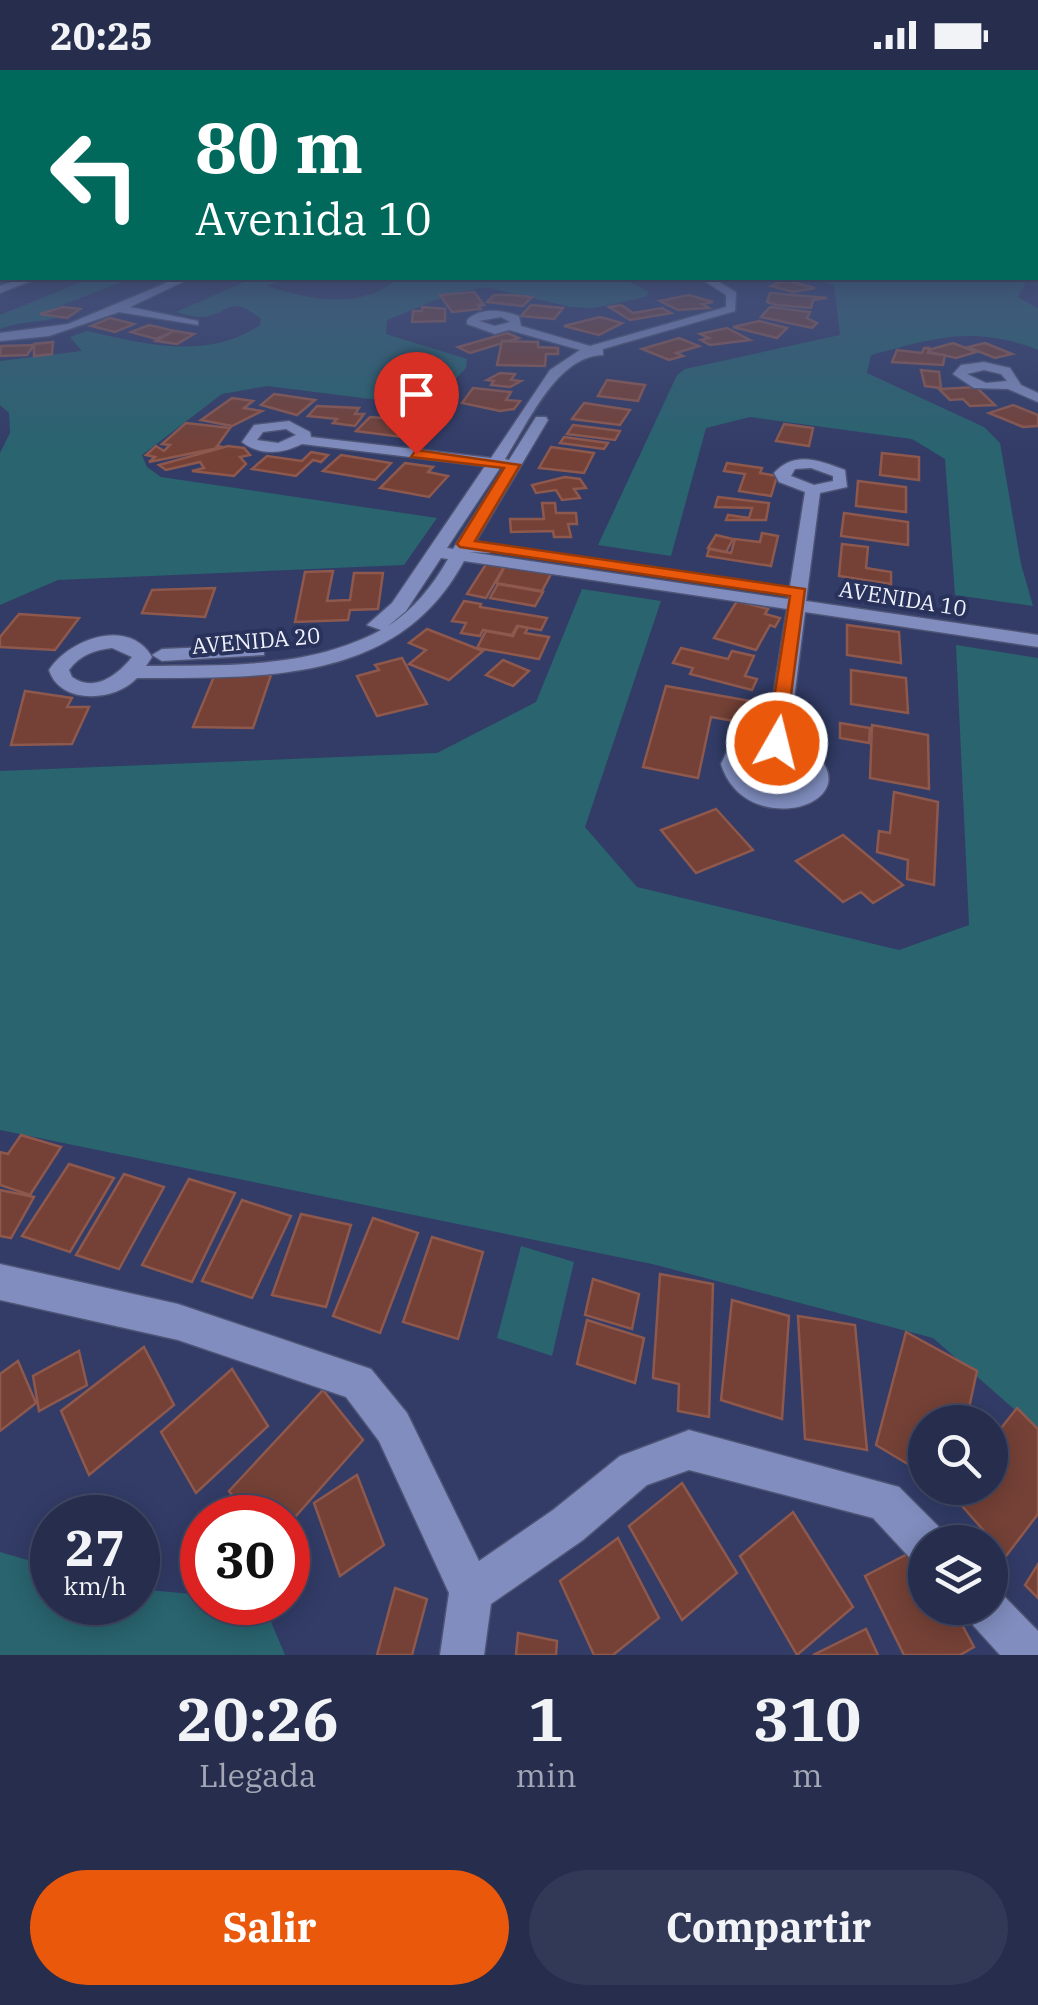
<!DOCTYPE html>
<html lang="es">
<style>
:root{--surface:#262d4d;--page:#323957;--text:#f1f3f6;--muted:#a4a8b6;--line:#424965;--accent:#ea580c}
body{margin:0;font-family:"IBM Plex Serif",serif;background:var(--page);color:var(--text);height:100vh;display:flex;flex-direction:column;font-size:38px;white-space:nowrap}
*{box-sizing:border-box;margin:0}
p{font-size:32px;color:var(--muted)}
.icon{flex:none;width:55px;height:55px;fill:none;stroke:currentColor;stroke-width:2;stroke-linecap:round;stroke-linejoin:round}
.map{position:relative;height:1585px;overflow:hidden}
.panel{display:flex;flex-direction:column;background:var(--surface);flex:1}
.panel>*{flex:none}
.top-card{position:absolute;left:0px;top:0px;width:1040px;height:210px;box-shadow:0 5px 25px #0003,0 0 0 2px var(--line);background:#00695c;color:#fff;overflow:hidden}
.tools{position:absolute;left:908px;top:1335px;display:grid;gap:20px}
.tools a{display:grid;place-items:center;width:100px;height:100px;border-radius:50%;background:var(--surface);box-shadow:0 5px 25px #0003,0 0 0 2px var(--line);font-size:50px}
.speed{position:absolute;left:30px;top:1425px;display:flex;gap:20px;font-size:50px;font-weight:700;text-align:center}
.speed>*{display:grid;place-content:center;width:130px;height:130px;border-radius:50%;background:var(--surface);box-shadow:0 5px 25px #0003,0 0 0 2px var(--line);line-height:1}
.speed small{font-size:25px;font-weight:400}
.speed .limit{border:15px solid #d22;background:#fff;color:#111}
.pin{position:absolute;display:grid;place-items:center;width:85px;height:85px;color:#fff;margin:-102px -42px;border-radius:50% 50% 50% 0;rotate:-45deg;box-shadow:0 0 10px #0007}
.pin .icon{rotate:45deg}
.me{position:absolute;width:110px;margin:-55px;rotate:8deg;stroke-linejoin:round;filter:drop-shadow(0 0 8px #0008)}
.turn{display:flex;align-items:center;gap:35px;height:210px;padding:0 30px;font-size:45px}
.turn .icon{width:130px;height:130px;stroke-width:2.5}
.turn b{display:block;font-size:70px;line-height:85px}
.eta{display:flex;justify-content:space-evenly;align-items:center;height:170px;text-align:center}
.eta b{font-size:60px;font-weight:700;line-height:70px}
.primary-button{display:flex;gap:20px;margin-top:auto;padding:20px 30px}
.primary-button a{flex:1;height:115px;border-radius:60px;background:var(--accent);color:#fff;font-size:40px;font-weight:700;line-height:115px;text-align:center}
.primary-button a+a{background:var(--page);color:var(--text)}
.status{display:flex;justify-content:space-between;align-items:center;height:70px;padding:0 50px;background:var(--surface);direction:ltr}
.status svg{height:28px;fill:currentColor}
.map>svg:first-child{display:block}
.water{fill:#29646f}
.building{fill:#754136;stroke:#8e584d;stroke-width:2.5}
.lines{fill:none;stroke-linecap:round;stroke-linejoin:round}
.street-casing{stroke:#4e5475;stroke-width:3}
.street{fill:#808dbe;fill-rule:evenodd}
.route{fill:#ea580c;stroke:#983908;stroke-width:2.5}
.labels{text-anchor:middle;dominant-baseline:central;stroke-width:8;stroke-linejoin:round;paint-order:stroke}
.far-street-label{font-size:22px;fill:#eff2fd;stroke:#29325b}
</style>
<div class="status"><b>20:25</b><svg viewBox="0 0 49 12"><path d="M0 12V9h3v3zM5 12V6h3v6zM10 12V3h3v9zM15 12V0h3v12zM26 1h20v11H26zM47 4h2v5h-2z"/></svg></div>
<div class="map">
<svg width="1038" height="1585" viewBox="0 0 1038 1585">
<rect width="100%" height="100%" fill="#323c67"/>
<!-- water -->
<g class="water">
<path d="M91 208H131L50 240 65 245C43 254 21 250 0 259V245Z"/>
<path d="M253 208H287L266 216C308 229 362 241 398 208H622L649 222 645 227 594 238 571 237 486 217 451 224 387 250 386 264 467 289 466 298 439 326 410 334 267 316 222 324 142 385 147 397 161 407 437 448 404 495 58 510 0 535V383L10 363 9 343 0 335V291L82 281 70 267 87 261C145 274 207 291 260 255L261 249C229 222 227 246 201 247 193 247 184 244 176 242Z"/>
<path d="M814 208H1028L1018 227 1038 238V280C974 255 935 268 871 285L867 303 984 357 1000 373 1021 494 1033 536 955 525 945 389 912 369 750 347 706 358 671 486 598 475 677 305 685 299 840 265 834 215Z"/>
<polygon points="582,519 661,531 585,757 637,817 899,880 969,855 956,575 1038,588 1038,1360 933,1268 652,1194 0,1060 0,701 437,683 536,632"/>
<polygon points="521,1176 574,1192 552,1286 497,1268"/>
<polygon points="0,1482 52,1497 52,1532 138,1532 138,1519 202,1525 202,1532 263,1533 285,1585 0,1585"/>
</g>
<!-- building -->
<g class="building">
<polygon points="785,210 815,218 793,222 771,216"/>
<polygon points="474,222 484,235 478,235 481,239 452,242 440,225"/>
<polygon points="770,223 827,228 813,230 811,238 776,235 767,232"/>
<polygon points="494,225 511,225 532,227 523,236 487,232"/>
<polygon points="689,225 713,232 702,234 709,238 678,240 660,231"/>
<polygon points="531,235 563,238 554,249 521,246"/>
<polygon points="621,235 633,243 662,238 671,243 630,250 609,237"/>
<polygon points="63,237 80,239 67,248 40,244"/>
<polygon points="422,237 445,239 445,251 412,252 413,241 422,241"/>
<polygon points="770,237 810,242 807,248 817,253 812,258 761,247"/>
<polygon points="600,247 622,253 599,265 564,256"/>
<polygon points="110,248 134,254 115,262 91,256"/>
<polygon points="759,251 787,258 777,268 733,257"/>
<polygon points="149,255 175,261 156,269 131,262"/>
<polygon points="727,258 750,270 710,275 701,270 709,268 700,264"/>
<polygon points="174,261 194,264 177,274 156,271"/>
<polygon points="507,263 519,268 470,283 458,277"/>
<polygon points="679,268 699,276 676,283 683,286 669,290 642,279"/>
<polygon points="502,271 538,272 538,277 558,278 558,284 546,284 545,296 497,295"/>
<polygon points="53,272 52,284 34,286 34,274"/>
<polygon points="953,273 976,282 956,288 925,281"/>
<polygon points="985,273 1012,284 995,288 968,277"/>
<polygon points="34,275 27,285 0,286 1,276"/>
<polygon points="924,278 929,278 928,283 945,285 943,295 892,292 897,280 922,283"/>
<polygon points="921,300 939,302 941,318 925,316"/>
<polygon points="500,303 515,304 511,310 521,311 510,317 491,315 494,311 487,310"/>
<polygon points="607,310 645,315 638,331 598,326"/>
<polygon points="976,317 995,335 970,336 963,329 950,330 939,319"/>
<polygon points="473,318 511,322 506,330 520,331 514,339 500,341 462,333"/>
<polygon points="274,324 315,330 297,345 261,335"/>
<polygon points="232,328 253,331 244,338 262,341 232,356 201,350"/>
<polygon points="584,333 630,340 620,355 572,349"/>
<polygon points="1013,335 1038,345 1038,356 1023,357 989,343"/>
<polygon points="317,336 359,338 355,344 364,344 355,356 333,353 337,349 308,346"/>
<polygon points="390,340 411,343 403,352 414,353 402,367 356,361 370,347 383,348"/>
<polygon points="186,353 230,358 217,376 223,377 149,392 155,387 146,385 156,376 164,381 170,375 162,374"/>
<polygon points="784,354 813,358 809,376 776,371"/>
<polygon points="573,355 620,361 615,370 567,364"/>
<polygon points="564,367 608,373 604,379 560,373"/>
<polygon points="228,376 244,378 250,385 240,387 246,394 234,406 192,401 204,398 200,392 166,400 159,395"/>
<polygon points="551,377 594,383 584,403 539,398"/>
<polygon points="311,382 328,385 321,392 313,390 296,406 252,399 267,386 302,391"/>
<polygon points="882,383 919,387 919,410 880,405"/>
<polygon points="341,385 391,393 375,410 323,401"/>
<polygon points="405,393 433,397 428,402 448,406 429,427 380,418"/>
<polygon points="727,393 762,398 760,403 777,406 771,426 739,421 745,404 724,401"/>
<polygon points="565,407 580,409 586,418 574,419 580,428 562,430 556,420 536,423 532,415"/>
<polygon points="858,411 906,417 906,442 856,436"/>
<polygon points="718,427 769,433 766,450 726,450 728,445 749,448 752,438 715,437"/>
<polygon points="542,433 555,433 556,443 576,443 577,454 568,454 571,467 554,467 553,461 511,462 510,449 544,449"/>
<polygon points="844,443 908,452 908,475 841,466"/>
<polygon points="762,463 778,466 771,496 707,486 709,479 731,483 735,469 760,472"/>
<polygon points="716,465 733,469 726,482 708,478"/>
<polygon points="842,474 868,477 866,498 891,502 891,514 839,506"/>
<polygon points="486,494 504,497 486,528 467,524"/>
<polygon points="505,496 551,504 542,521 496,513"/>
<polygon points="333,501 327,531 350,530 354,503 383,503 378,539 350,540 348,550 295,552 305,502"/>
<polygon points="498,514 543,522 535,536 490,528"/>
<polygon points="215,518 205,547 142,543 152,520"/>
<polygon points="464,531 481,534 480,537 547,548 541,560 517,556 512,565 483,560 480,566 461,563 466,553 452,551"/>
<polygon points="737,531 768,539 765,544 780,548 775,557 770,555 756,580 714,568"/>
<polygon points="19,544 79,548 55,580 0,577 0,567"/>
<polygon points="847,555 899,562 901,593 847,585"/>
<polygon points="518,556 528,558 525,563 549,567 539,589 477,578 486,561 513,566"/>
<polygon points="427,559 483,581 449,610 409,594 426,580 409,573"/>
<polygon points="681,578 728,589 732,581 754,586 745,606 757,609 752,620 690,604 693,598 673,593"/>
<polygon points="402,588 427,634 377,646 357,606 379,600 375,595"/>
<polygon points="503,590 529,601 513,616 486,605"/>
<polygon points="851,600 906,608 908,643 851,634"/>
<polygon points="215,604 271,605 253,658 193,657"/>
<polygon points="666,616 756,632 752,654 711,647 698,708 643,697"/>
<polygon points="25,621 72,628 67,637 89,637 72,674 11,675"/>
<polygon points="840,653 870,658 869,673 840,668"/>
<polygon points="872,655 928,665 929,719 870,708"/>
<polygon points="894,722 938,732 934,815 907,809 908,790 877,782 879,761 890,763"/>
<polygon points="716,739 753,780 696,803 661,760"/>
<polygon points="843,765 903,815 873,833 861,822 843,832 796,791"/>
<polygon points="21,1065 61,1077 30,1125 0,1115 0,1082 8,1084"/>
<polygon points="69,1094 114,1108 70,1182 22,1166"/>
<polygon points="124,1104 164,1117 119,1199 76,1185"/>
<polygon points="189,1109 235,1123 192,1212 142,1195"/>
<polygon points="0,1120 34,1127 11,1168 0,1166"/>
<polygon points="242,1130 291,1146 252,1228 202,1211"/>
<polygon points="301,1144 351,1155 326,1237 272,1225"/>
<polygon points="373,1148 418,1163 380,1263 333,1246"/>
<polygon points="432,1167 483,1182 458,1269 403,1252"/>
<polygon points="660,1204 713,1214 709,1347 678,1341 679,1314 653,1308"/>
<polygon points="593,1209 639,1224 632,1259 585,1245"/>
<polygon points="732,1230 789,1246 782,1349 721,1330"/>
<polygon points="798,1246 855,1255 867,1380 805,1369"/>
<polygon points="587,1250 644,1268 635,1313 577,1294"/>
<polygon points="906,1262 977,1301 966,1352 925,1352 921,1402 876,1375"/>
<polygon points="144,1277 174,1335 89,1405 61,1341"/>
<polygon points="79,1281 87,1315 39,1341 33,1306"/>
<polygon points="18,1291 36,1333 0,1361 0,1304"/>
<polygon points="232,1299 268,1356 196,1423 161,1362"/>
<polygon points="323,1320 363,1370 288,1455 288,1448 248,1448 229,1421"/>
<polygon points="1017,1338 1038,1359 1038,1444 1006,1486 949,1421 952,1418 990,1418 990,1372"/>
<polygon points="357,1405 384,1475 340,1506 314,1433"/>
<polygon points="682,1413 737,1503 682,1550 629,1456"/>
<polygon points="793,1442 853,1537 797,1585 740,1486"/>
<polygon points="618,1468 659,1548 613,1585 594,1585 560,1511"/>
<polygon points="921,1477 925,1485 925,1538 953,1538 974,1577 960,1585 904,1585 865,1506"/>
<polygon points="1038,1494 1038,1528 1025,1515"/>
<polygon points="395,1518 427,1529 412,1585 377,1585"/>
<polygon points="866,1559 878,1585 813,1585"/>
<polygon points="518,1563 557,1571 556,1585 516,1585"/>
</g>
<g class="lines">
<!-- street casing -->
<g class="street-casing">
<g id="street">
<polygon points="25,208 39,208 0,223 0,216"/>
<polygon points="178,208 191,208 130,237 198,251 198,255 119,242 49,266 0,271 0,263 68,254"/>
<path d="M700 208H712L736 222 735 241 603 279V285C556 286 528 354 505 389L509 390 536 347H546L548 350 476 471 498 478 489 483 469 482 788 529 805 422 779 412 774 403C795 380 820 391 845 400L847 417 820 423 806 531 1038 565V577L805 542 789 669C805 674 817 681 825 696 849 740 743 765 721 694L728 679 767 666 787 539 464 491C397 616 260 607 137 608 115 632 60 635 49 600 69 569 129 547 152 587L146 596C226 595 308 599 381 560L367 555 392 533 485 396 302 374C282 384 260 386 242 372L254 355 289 351 310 362 311 367 491 388 550 300 580 280 509 260 495 264 467 254V250C481 237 502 240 519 246L521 256 590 276 726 237V225ZM501 247 510 252 495 256 479 251ZM286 359 296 365 278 373 257 370 263 362ZM500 398H504L453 479 447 478ZM811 398 833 406V411L814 415 791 406 795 399ZM441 488 448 489C432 517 414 539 387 557L406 541ZM112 578 132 587C118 605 94 623 72 607L69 600C80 585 94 580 112 578ZM764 680C785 682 808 689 806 714L779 722 752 711 743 694 745 689Z"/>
<path d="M984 292 1010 298 1021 315 1038 323V332L1008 319 974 318 953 304 961 295ZM984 300 1001 304 1007 311 986 313 967 304Z"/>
<polygon points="257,575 264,577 264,585 162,591 152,585 162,579"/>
<polygon points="0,1194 178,1234 371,1299 407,1343 479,1491 553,1440 620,1386 689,1360 899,1417 940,1458 946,1472 925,1472 925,1494 910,1488 873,1448 689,1400 647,1415 583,1470 491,1534 484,1585 440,1585 449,1523 379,1371 346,1327 178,1270 0,1230"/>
<polygon points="990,1518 1001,1523 1038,1561 1038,1585 1000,1585 971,1553 964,1538 990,1538"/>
</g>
</g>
<!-- street -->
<use href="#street" class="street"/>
</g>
<!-- sky -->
<linearGradient id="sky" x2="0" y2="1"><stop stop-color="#1c2139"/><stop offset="0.42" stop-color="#49567f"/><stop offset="1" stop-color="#49567f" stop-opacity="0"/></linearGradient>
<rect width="1038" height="384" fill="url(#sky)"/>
<!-- route -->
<polygon class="route" points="416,380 520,395 475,471 805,519 784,678 770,678 767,673 790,526 460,477 457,474 504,398 411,387"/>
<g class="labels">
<!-- far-street labels -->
<g class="far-street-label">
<text transform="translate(903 528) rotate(9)">AVENIDA 10</text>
<text transform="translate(256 570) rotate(-5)">AVENIDA 20</text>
</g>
</g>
</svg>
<div class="tools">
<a><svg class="icon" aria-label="search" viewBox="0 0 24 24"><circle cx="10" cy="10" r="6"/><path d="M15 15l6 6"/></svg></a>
<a><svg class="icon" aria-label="layers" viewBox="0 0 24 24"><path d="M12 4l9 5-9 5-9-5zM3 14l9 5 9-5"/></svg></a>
</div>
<div class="speed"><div>27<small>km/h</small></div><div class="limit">30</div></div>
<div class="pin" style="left:416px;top:384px;background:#d93025"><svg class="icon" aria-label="arrive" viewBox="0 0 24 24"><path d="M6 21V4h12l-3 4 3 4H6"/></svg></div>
<svg class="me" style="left:777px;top:673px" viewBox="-20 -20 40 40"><circle r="17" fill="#ea580c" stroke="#fff" stroke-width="3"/><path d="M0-11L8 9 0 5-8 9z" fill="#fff"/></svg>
<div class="top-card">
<div class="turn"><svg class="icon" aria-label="left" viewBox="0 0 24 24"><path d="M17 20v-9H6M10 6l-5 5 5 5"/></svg><div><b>80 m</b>Avenida 10</div></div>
</div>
</div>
<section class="panel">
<div class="eta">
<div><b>20:26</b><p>Llegada</p></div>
<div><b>1</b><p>min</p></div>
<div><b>310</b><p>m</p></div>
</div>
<div class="primary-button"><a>Salir</a><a>Compartir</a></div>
</section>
